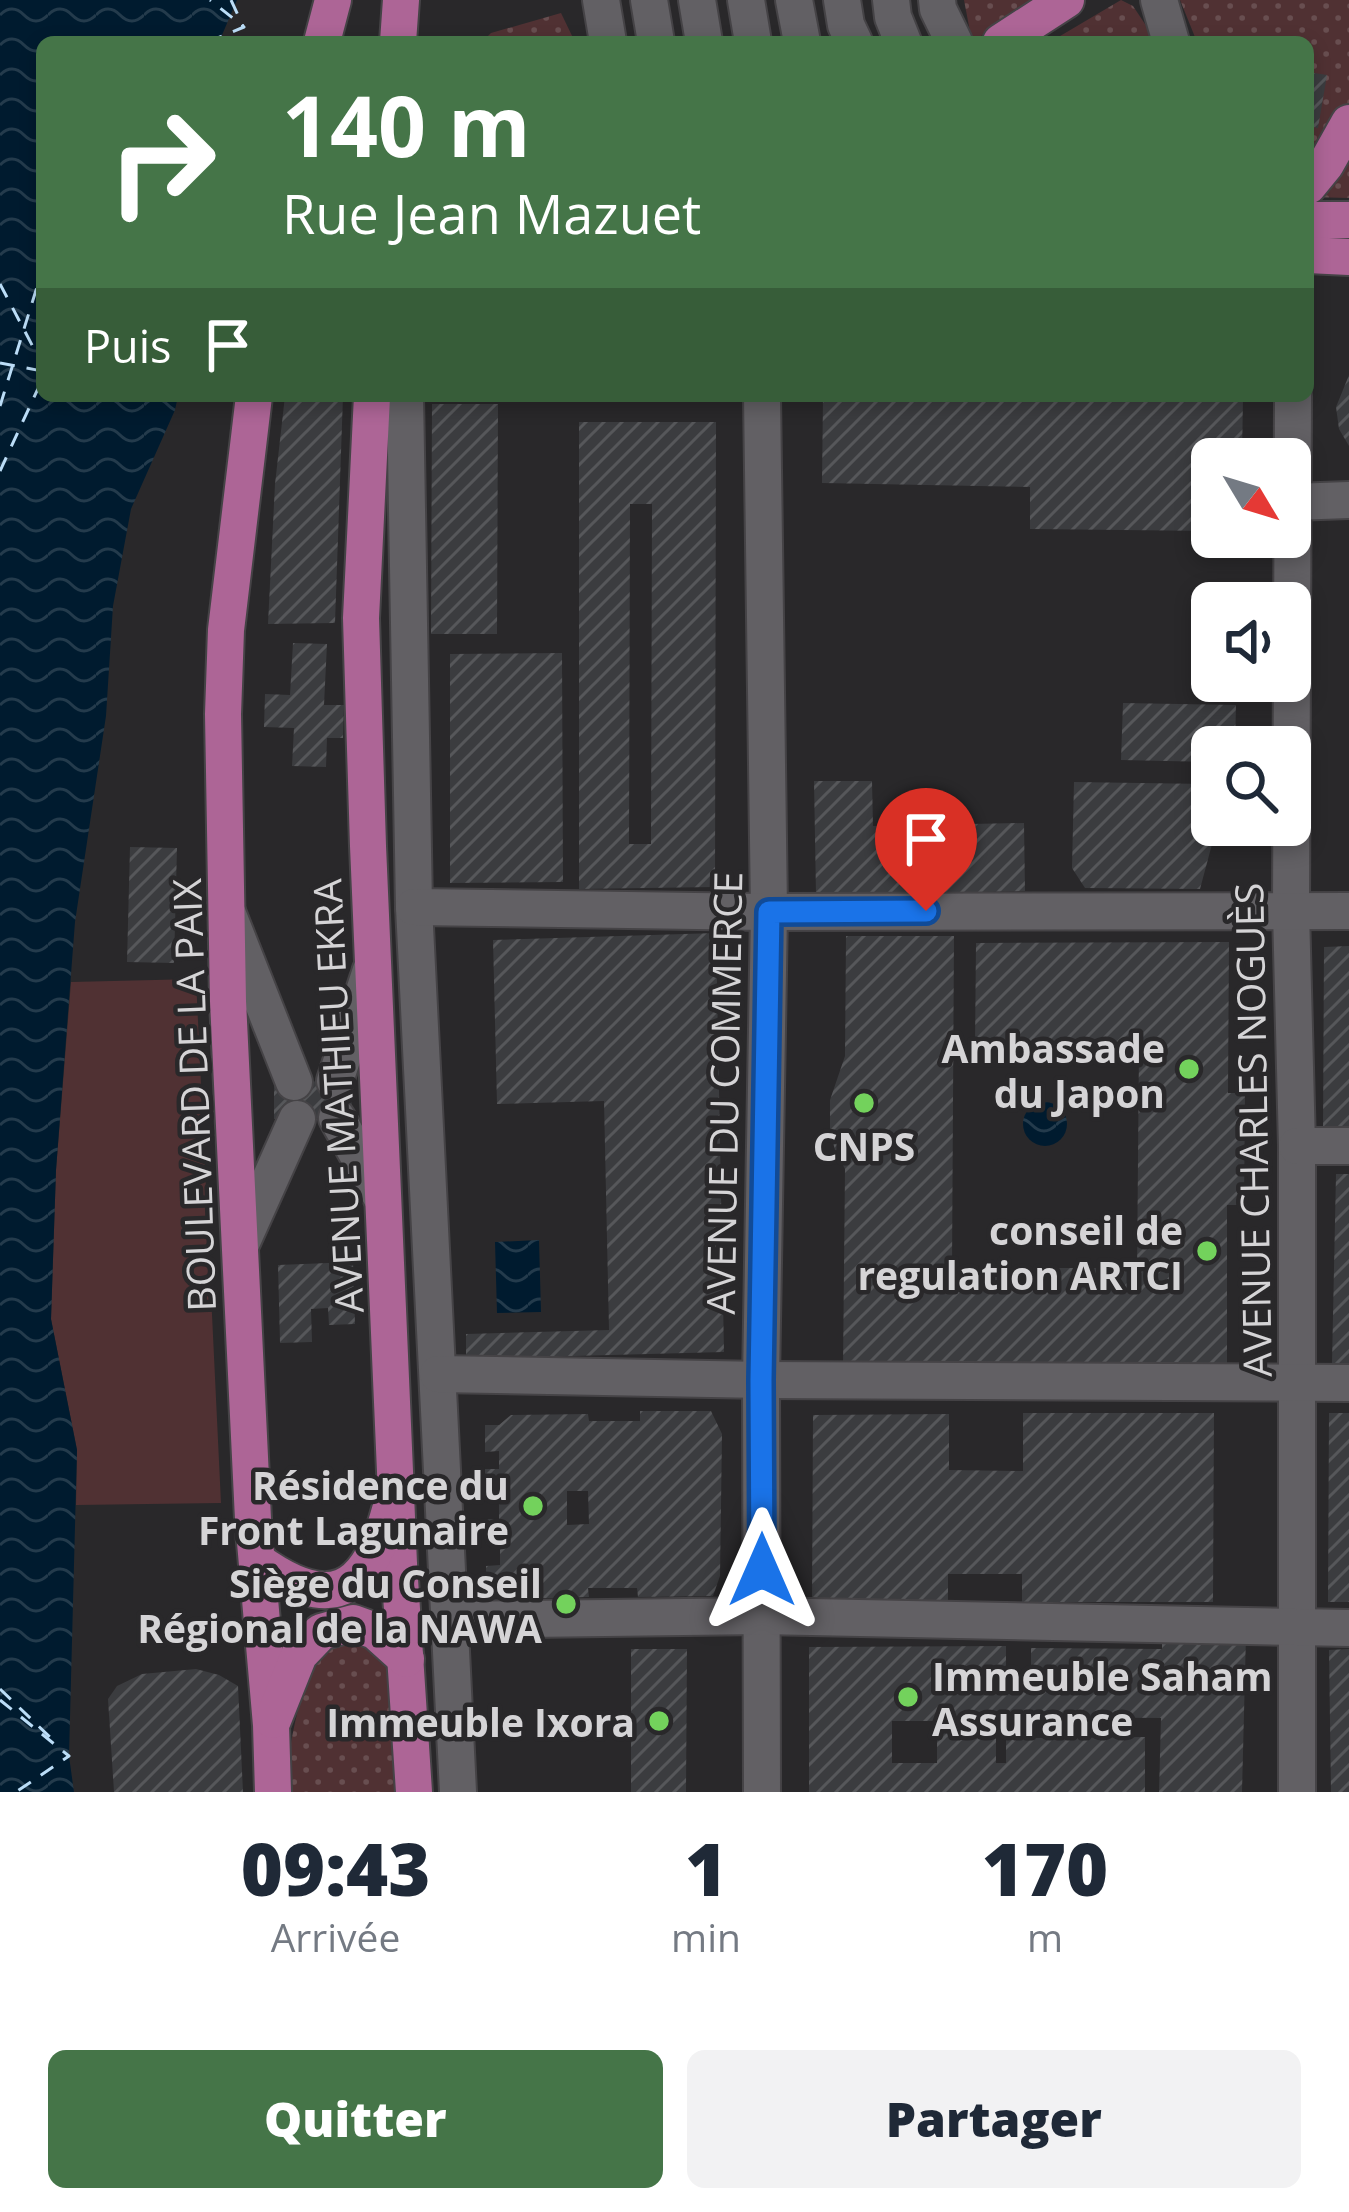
<!DOCTYPE html>
<html lang="fr">
<meta charset="utf-8">
<style>
:root{--surface:#fff;--page:#f2f2f3;--text:#1f2937;--muted:#747a83;--accent:#457548}
body{margin:0;font-family:"Open Sans",sans-serif;background:var(--page);color:var(--text);height:100vh;display:flex;flex-direction:column;font-size:45px;white-space:nowrap}
*{box-sizing:border-box;margin:0}
p{font-size:39px;color:var(--muted)}
.icon{flex:none;width:66px;height:66px;fill:none;stroke:currentColor;stroke-width:2;stroke-linecap:round;stroke-linejoin:round}
.map{position:relative;height:1792px;overflow:hidden}
.details{display:flex;flex-direction:column;background:var(--surface);flex:1}
.details>*{flex:none}
.hud{position:absolute;left:36px;top:36px;width:1278px;height:366px;border-radius:18px;box-shadow:0 6px 18px #0003;background:#457548;color:#fff;overflow:hidden}
.needle{width:78px;rotate:128deg}
.tools{position:absolute;left:1191px;top:438px;display:grid;gap:24px}
.tools a{display:grid;place-items:center;width:120px;height:120px;border-radius:18px;background:var(--surface);box-shadow:0 6px 18px #0003;font-size:60px}
.pin{position:absolute;display:grid;place-items:center;width:102px;height:102px;color:#fff;margin:-123px -51px;border-radius:50% 50% 50% 0;rotate:-45deg;box-shadow:0 0 12px #0007}
.pin .icon{rotate:45deg}
.me{position:absolute;width:132px;margin:-66px;rotate:0deg;stroke-linejoin:round;filter:drop-shadow(0 0 9px #0008)}
.turn{display:flex;align-items:center;gap:42px;height:252px;padding:0 48px;font-size:54px}
.turn .icon{width:156px;height:156px;stroke-width:2.5}
.turn b{display:block;font-size:84px;line-height:102px}
.then{display:flex;align-items:center;height:114px;padding:0 48px;background:#0003;gap:24px;font-size:45px}
.eta{display:flex;justify-content:space-evenly;align-items:center;height:204px;text-align:center}
.eta b{font-size:72px;font-weight:800;line-height:84px}
.cta{display:flex;gap:24px;margin-top:auto;padding:24px 48px}
.cta a{flex:1;height:138px;border-radius:18px;background:var(--accent);color:#fff;font-size:48px;font-weight:800;line-height:138px;text-align:center}
.cta a+a{background:var(--page);color:var(--text)}
.map>svg:first-child{display:block}
.grass{fill:url(#grass-dots)}
.green{fill:#503133}
.water{fill:url(#water-waves)}
.lines{fill:none;stroke-linecap:round;stroke-linejoin:round}
.ferry{stroke:#bbddf7;stroke-width:3;stroke-dasharray:15 12;stroke-linecap:butt}
.building{fill:url(#building-hatch);fill-rule:evenodd}
.minor-casing{stroke:#454346;stroke-width:40}
.major-casing{stroke:#454346;stroke-width:40}
.minor{stroke:#626064;stroke-width:36}
.major{stroke:#ad6596;stroke-width:36}
.route-casing{stroke:#114b97;stroke-width:30}
.route{stroke:#1a73e8;stroke-width:21}
.poi-dot{fill:#73d25c;stroke:#29282a;stroke-width:4.5}
.labels{text-anchor:middle;dominant-baseline:central;stroke-width:9;stroke-linejoin:round;paint-order:stroke}
.poi-label{font-size:39px;font-weight:bold;fill:#d5d4d6;stroke:#29282a;text-anchor:end}
.street-label{font-size:39px;fill:#d5d4d6;stroke:#29282a}
</style>
<div class="map">
<svg width="1349" height="1792" viewBox="0 0 1349 1792">
<defs>
<pattern id="grass-dots" width="8" height="8" patternUnits="userSpaceOnUse" patternTransform="scale(3)"><rect width="8" height="8" fill="#503133"/><path d="M2 2h.1M6 6h.1" fill="none" stroke="#684e50" stroke-width="1.8" stroke-linecap="round"/></pattern>
<pattern id="water-waves" width="16" height="10" patternUnits="userSpaceOnUse" patternTransform="scale(3)"><rect width="16" height="10" fill="#001b2f"/><path d="M0 5q4-4 8 0t8 0" fill="none" stroke="#243b4c"/></pattern>
<pattern id="building-hatch" width="6" height="6" patternUnits="userSpaceOnUse" patternTransform="scale(3)"><rect width="6" height="6" fill="#3b3c3f"/><path d="M-1 1l2-2M0 6l6-6M5 7l2-2" fill="none" stroke="#56575a"/></pattern>
</defs>
<rect width="100%" height="100%" fill="#29282a"/>
<!-- grass -->
<g class="grass">
<polygon points="964,0 1036,0 972,42"/>
<polygon points="1121,0 1133,6 1157,42 1050,42"/>
<polygon points="1180,0 1349,0 1349,198 1308,197 1308,42 1197,42"/>
<polygon points="561,13 575,42 482,42 491,33"/>
<path d="M341 1633 380 1652 394 1686 398 1792H287C285 1756 301 1683 320 1652 325 1644 333 1639 341 1633Z"/>
</g>
<!-- green -->
<polygon class="green" points="196,979 221,1503 76,1505 77,1450 51,1319 56,1170 71,982"/>
<!-- water -->
<g class="water">
<polygon points="0,0 237,0 219,42 42,42 42,396 178,396 175,410 131,509 113,606 106,716 75,922 56,1170 51,1319 77,1450 69,1756 74,1792 0,1792"/>
<circle cx="1045" cy="1124" r="22"/>
<polygon points="539,1240 541,1312 497,1313 495,1242"/>
</g>
<g class="lines">
<!-- ferry -->
<g class="ferry">
<polyline points="231,0 243,26"/>
<polyline points="208,42 244,27 210,0"/>
<polyline points="0,284 42,364"/>
<polyline points="0,363 42,371"/>
<polyline points="0,406 42,271"/>
<polyline points="0,471 42,380"/>
<polyline points="0,1689 55,1742"/>
<polyline points="0,1700 69,1756 16,1792"/>
</g>
</g>
<!-- building -->
<g class="building">
<polygon points="1308,72 1327,75 1318,128 1308,126"/>
<polygon points="1349,375 1349,446 1339,429 1336,407"/>
<polygon points="285,396 343,396 335,623 268,624 275,484"/>
<polygon points="823,396 1243,396 1242,459 1212,459 1212,531 1030,529 1030,487 822,483"/>
<polygon points="432,404 498,404 497,634 431,634"/>
<path d="M579 422H716L715 887 579 889ZM630 504H652L651 844H629Z"/>
<polygon points="293,643 327,644 324,705 344,705 343,738 327,738 326,767 292,766 294,728 264,727 265,694 290,695"/>
<polygon points="562,653 563,882 450,883 450,654"/>
<polygon points="1123,703 1236,705 1235,747 1212,747 1212,762 1121,760"/>
<polygon points="814,781 872,781 873,826 1024,823 1025,891 816,895"/>
<polygon points="1074,782 1207,784 1215,833 1200,889 1085,888 1072,868"/>
<polygon points="130,847 177,848 174,963 127,962"/>
<polygon points="716,933 724,1352 466,1359 466,1334 609,1330 604,1101 497,1104 493,940"/>
<polygon points="846,936 954,936 952,1268 1129,1268 1137,1273 1139,1046 975,1046 976,943 1229,942 1228,1093 1245,1093 1244,1205 1227,1205 1227,1367 843,1368 845,1169 835,1150 830,1131 830,1100 845,1056"/>
<polygon points="1349,946 1349,1131 1323,1131 1324,947"/>
<polygon points="351,1080 352,1117 274,1119 274,1083"/>
<polygon points="1336,1174 1349,1174 1349,1363 1332,1363"/>
<polygon points="353,1262 355,1324 329,1325 328,1308 311,1309 312,1342 280,1343 278,1265"/>
<path d="M640 1411H711L722 1434 720 1576 713 1596 638 1597 637 1588H588L589 1597 513 1599 500 1584H486V1566L500 1565V1544H486V1519H499V1492L485 1493V1469H499V1451L485 1452V1425H499L511 1415 588 1414 589 1421H640ZM567 1491H588L589 1524 567 1525Z"/>
<polygon points="1023,1413 1214,1413 1213,1602 1022,1602 1022,1574 948,1574 948,1605 812,1605 813,1415 949,1414 949,1470 1023,1471"/>
<polygon points="1329,1413 1349,1413 1349,1602 1328,1602"/>
<path d="M1162 1633 1246 1635 1242 1792H1159L1161 1718 1030 1717V1738L1145 1737V1792H809V1647L1006 1646V1675H1031V1648L1162 1649ZM996 1720H1006V1763H996ZM892 1721H937V1763H892Z"/>
<polygon points="631,1649 687,1649 686,1792 631,1792"/>
<polygon points="1349,1649 1349,1792 1331,1792 1329,1650"/>
<polygon points="196,1669 219,1675 238,1686 243,1792 114,1792 108,1699 117,1686 142,1674"/>
</g>
<g class="lines">
<!-- minor casing -->
<g class="minor-casing">
<g id="minor">
<polyline points="601,0 608,42"/>
<polyline points="649,0 656,42"/>
<polyline points="697,0 704,42"/>
<polyline points="746,0 753,42"/>
<polyline points="794,0 802,42"/>
<polyline points="842,0 846,25 854,42"/>
<polyline points="891,0 893,17 903,42"/>
<polyline points="937,0 938,9 954,42"/>
<polyline points="1159,0 1171,42"/>
<polyline points="405,396 414,907 458,1792"/>
<polyline points="762,396 769,912 761,1380 762,1792"/>
<polyline points="1293,396 1291,911 1297,1146 1297,1792"/>
<polyline points="1293,502 1349,500"/>
<polyline points="414,907 769,912 1349,911"/>
<polyline points="227,912 294,1082"/>
<polyline points="335,1081 371,970"/>
<polyline points="337,1118 383,1200"/>
<polyline points="1297,1146 1349,1146"/>
<polyline points="241,1244 297,1119"/>
<polyline points="438,1374 764,1380 1349,1383"/>
<polyline points="451,1620 762,1616 1349,1628"/>
</g>
</g>
<!-- major casing -->
<g class="major-casing">
<g id="major">
<polyline points="322,42 333,0"/>
<polyline points="398,42 401,0"/>
<polyline points="1001,42 1066,0"/>
<polyline points="1308,186 1326,164 1349,123"/>
<polyline points="1308,220 1349,220"/>
<polyline points="1308,255 1349,257"/>
<polyline points="254,396 226,630 223,714 228,1001 253,1519 271,1725 273,1792"/>
<polyline points="372,396 361,618 368,846 399,1564 414,1792"/>
<path d="M257 1561C330 1613 367 1595 390 1510"/>
<polyline points="273,1720 299,1655 321,1632 353,1623 375,1631 406,1659"/>
</g>
</g>
<!-- minor -->
<use href="#minor" class="minor"/>
<!-- major -->
<use href="#major" class="major"/>
</g>
<g class="lines">
<!-- route casing -->
<g class="route-casing">
<polyline id="route" points="762,1570 761,1380 769,912 926,911"/>
</g>
<!-- route -->
<use href="#route" class="route"/>
</g>
<!-- markers -->
<g class="poi-dot">
<circle cx="1189" cy="1069" r="12"/>
<circle cx="864" cy="1103" r="12"/>
<circle cx="1207" cy="1251" r="12"/>
<circle cx="533" cy="1506" r="12"/>
<circle cx="566" cy="1604" r="12"/>
<circle cx="908" cy="1697" r="12"/>
<circle cx="659" cy="1721" r="12"/>
</g>
<g class="labels">
<!-- poi labels -->
<g class="poi-label">
<text x="1165" y="1047">Ambassade<tspan x="1165" dy="45">du Japon</tspan></text>
<text x="864" y="1145" text-anchor="middle">CNPS</text>
<text x="1183" y="1229">conseil de<tspan x="1183" dy="45">regulation ARTCI</tspan></text>
<text x="509" y="1484">Résidence du<tspan x="509" dy="45">Front Lagunaire</tspan></text>
<text x="542" y="1582">Siège du Conseil<tspan x="542" dy="45">Régional de la NAWA</tspan></text>
<text x="932" y="1675" text-anchor="start">Immeuble Saham<tspan x="932" dy="45">Assurance</tspan></text>
<text x="635" y="1721">Immeuble Ixora</text>
</g>
<!-- street labels -->
<g class="street-label">
<text transform="translate(723 1093) rotate(-89)">AVENUE DU COMMERCE</text>
<text transform="translate(193 1095) rotate(-92)">BOULEVARD DE LA PAIX</text>
<text transform="translate(337 1096) rotate(-93)">AVENUE MATHIEU EKRA</text>
<text transform="translate(1252 1130) rotate(-91)">AVENUE CHARLES NOGUÈS</text>
</g>
</g>
</svg>
<div class="tools">
<a><svg class="needle" viewBox="-14 -14 28 28"><path d="M0-13l5 13h-10z" fill="#e53935"/><path d="M0 13l5-13h-10z" fill="#747a83"/></svg></a>
<a><svg class="icon" aria-label="sound" viewBox="0 0 24 24"><path d="M4 9h4l5-4v14l-5-4H4zM17 9q2 3 0 6"/></svg></a>
<a><svg class="icon" aria-label="search" viewBox="0 0 24 24"><circle cx="10" cy="10" r="6"/><path d="M15 15l6 6"/></svg></a>
</div>
<div class="pin" style="left:926px;top:911px;background:#d93025"><svg class="icon" aria-label="arrive" viewBox="0 0 24 24"><path d="M6 21V4h12l-3 4 3 4H6"/></svg></div>
<svg class="me" style="left:762px;top:1570px" viewBox="-20 -20 40 40"><path d="M0-17L14 15 0 8-14 15z" fill="#1a73e8" stroke="#fff" stroke-width="4"/></svg>
<div class="hud">
<div class="turn"><svg class="icon" aria-label="right" viewBox="0 0 24 24"><path d="M7 20v-9h11M14 6l5 5-5 5"/></svg><div><b>140 m</b>Rue Jean Mazuet</div></div>
<div class="then">Puis<svg class="icon" aria-label="arrive" viewBox="0 0 24 24"><path d="M6 21V4h12l-3 4 3 4H6"/></svg></div>
</div>
</div>
<section class="details">
<div class="eta">
<div><b>09:43</b><p>Arrivée</p></div>
<div><b>1</b><p>min</p></div>
<div><b>170</b><p>m</p></div>
</div>
<div class="cta"><a>Quitter</a><a>Partager</a></div>
</section>
